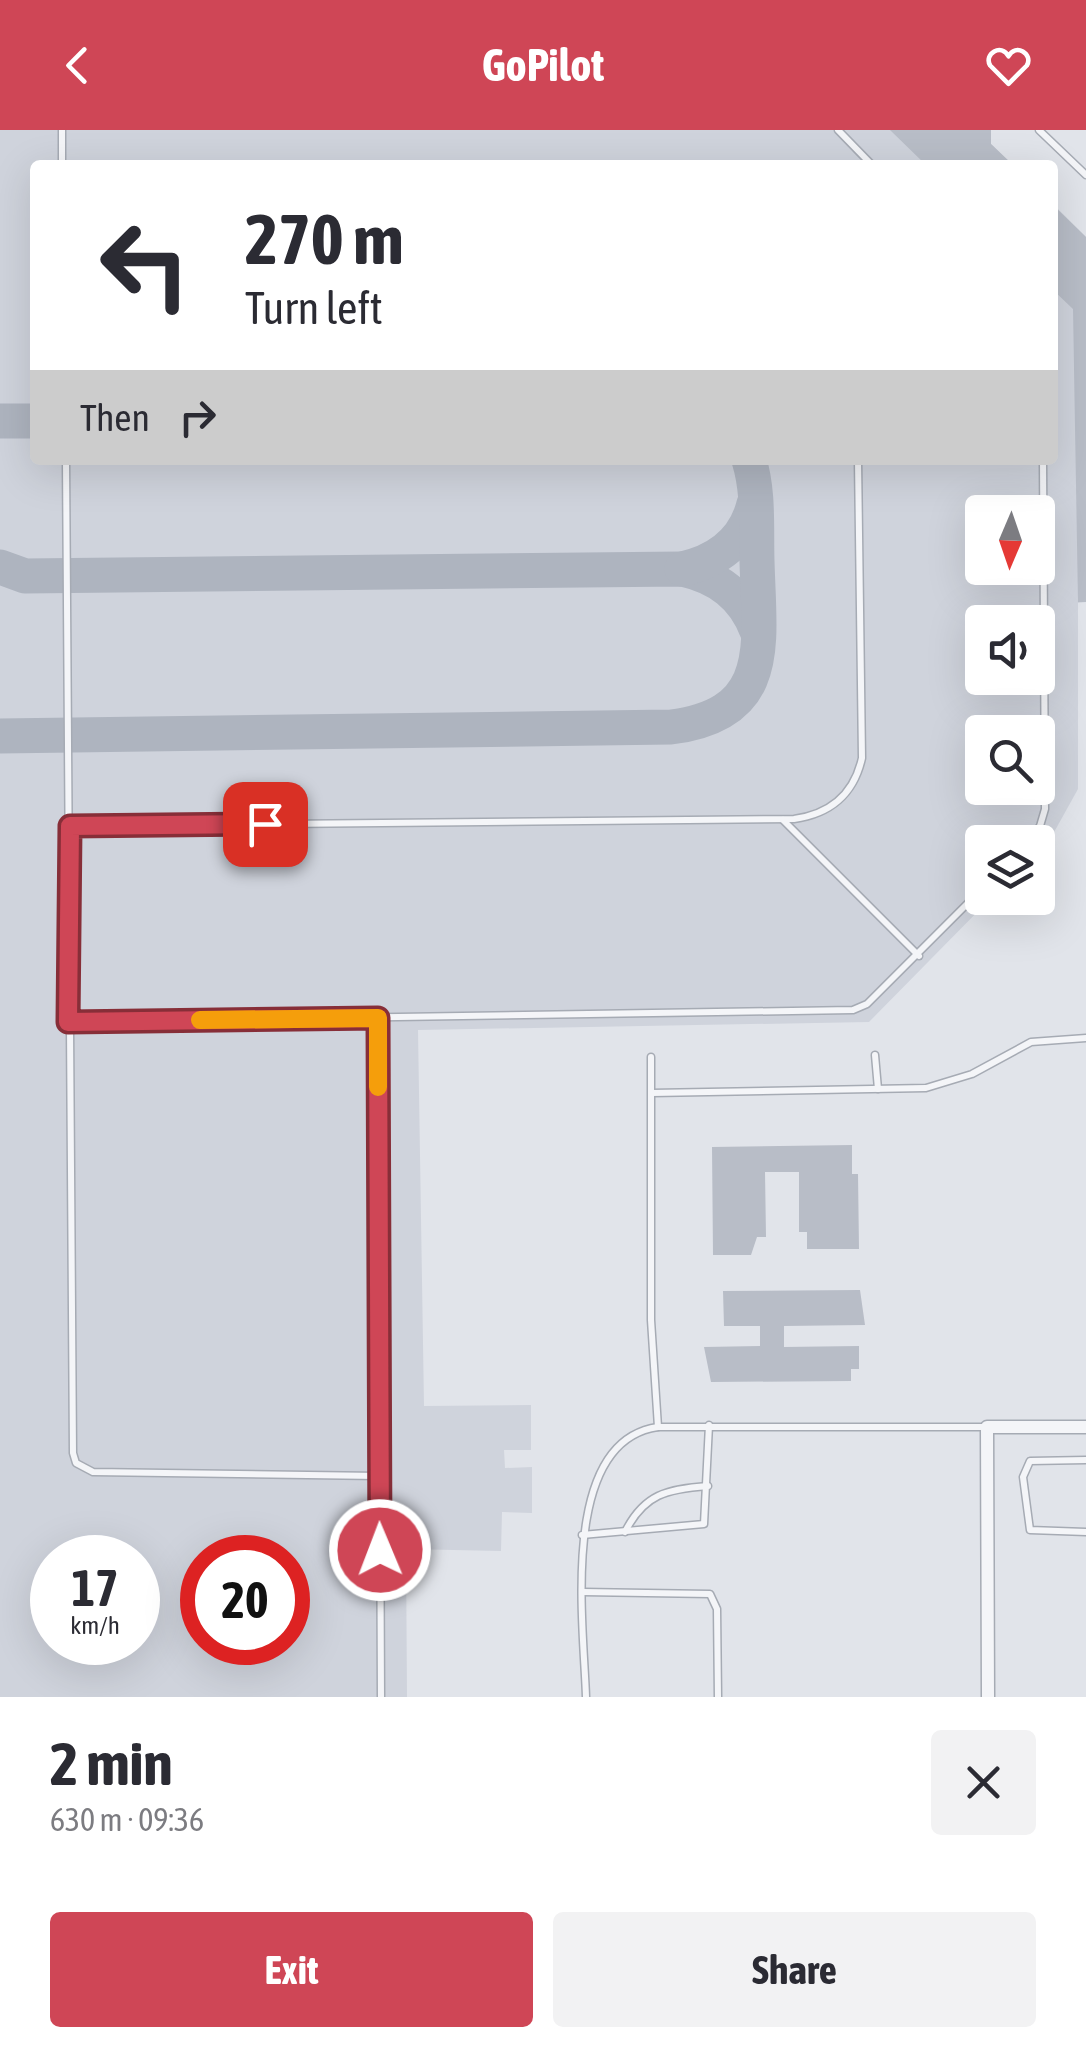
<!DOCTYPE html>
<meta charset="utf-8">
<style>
:root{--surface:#fff;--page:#f2f2f3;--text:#2b2b33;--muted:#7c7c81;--accent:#cf4656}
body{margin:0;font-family:"Asap Condensed",sans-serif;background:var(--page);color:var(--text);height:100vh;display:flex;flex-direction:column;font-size:38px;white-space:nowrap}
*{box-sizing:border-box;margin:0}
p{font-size:32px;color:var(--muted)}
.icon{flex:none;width:55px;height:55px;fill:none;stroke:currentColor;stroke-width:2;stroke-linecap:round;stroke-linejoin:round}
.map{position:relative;height:1567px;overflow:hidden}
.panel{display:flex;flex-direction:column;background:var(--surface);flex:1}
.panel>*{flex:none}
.guide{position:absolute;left:30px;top:30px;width:1028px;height:305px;border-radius:10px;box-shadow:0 10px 40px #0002;background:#fff;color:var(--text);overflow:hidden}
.needle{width:65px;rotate:182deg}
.tools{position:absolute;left:965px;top:365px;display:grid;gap:20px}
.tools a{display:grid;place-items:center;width:90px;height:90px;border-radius:10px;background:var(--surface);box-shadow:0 10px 40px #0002;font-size:50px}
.speed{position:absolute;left:30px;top:1405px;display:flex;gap:20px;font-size:50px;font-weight:700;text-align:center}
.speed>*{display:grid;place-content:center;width:130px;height:130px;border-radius:50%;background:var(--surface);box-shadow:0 10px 40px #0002;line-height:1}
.speed small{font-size:25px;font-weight:400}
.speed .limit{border:15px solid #d22;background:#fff;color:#111}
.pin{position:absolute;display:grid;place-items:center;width:85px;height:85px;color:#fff;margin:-42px;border-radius:20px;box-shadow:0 5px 15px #0006}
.me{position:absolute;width:110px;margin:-55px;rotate:359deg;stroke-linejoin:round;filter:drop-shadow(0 0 8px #0008)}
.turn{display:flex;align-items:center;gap:35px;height:210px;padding:0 50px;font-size:45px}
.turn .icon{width:130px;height:130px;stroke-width:2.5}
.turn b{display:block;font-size:70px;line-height:85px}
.then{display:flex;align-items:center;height:95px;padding:0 50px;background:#0003;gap:20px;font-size:38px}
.round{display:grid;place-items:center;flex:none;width:105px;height:105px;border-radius:10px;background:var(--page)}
.overview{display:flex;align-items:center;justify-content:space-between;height:170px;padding:0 50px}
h1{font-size:60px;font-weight:700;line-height:75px}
.action{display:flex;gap:20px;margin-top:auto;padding:20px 50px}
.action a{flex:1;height:115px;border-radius:10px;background:var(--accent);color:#fff;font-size:40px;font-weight:700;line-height:115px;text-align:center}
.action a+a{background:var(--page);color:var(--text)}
header{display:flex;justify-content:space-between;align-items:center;height:130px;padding:0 50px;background:var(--accent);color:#fff;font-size:45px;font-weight:700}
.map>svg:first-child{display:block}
.built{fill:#cfd3dc;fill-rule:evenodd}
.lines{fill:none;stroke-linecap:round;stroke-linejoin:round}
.taxiway{stroke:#aeb4bf;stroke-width:35}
.building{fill:#b8bdc7}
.lane-casing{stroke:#a6abb4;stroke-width:9}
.street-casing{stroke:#a6abb4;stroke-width:15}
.lane{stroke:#f4f5f8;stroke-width:6}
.street{stroke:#f4f5f8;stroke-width:12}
.route-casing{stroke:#872e38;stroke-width:25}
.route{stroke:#cf4656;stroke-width:18}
.slow{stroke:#f59e0b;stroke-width:18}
</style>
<header><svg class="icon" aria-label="back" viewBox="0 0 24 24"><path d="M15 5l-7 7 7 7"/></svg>GoPilot<svg class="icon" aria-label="heart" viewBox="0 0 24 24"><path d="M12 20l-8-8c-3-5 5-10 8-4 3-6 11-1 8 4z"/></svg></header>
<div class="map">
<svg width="1086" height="1567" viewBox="0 0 1086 1567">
<rect width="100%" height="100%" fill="#e1e4ea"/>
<!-- built -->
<path class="built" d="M0 0H991V14L1013 35H35V330H1052L1053 74 1086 107V472L1078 473V659L1053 704 1038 720V712H982V768H991L869 892 418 900 424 1276 531 1275V1320H504L505 1338 532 1337V1383L502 1382 501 1421 406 1419 407 1567H0ZM982 382H1038V438H982ZM982 492H1038V548H982ZM982 602H1038V658H982ZM52 1428H138V1512H52ZM202 1428H288V1512H202Z"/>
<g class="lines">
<!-- taxiway -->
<g class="taxiway">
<polyline points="0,291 35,291"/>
<path d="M0 437 25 446 682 439C718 447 744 466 757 501"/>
<path d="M682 439C718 431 745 411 754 374"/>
<path d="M0 606 671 597C775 584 759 513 757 431 756 398 759 362 749 330"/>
</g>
</g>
<!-- building -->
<g class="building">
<polygon points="890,0 991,0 991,14 1013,35 926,35"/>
<polygon points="1052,74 1086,107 1086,472 1078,472 1073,179 1052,159"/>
<polygon points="852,1015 852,1044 858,1044 859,1119 807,1119 807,1102 799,1102 799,1042 765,1042 766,1107 757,1107 751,1125 713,1125 712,1017"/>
<polygon points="860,1160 865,1195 784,1196 784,1217 859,1216 859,1239 851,1239 851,1251 711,1252 704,1217 760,1216 760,1196 724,1196 723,1161"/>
</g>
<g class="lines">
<!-- lane casing -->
<g class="lane-casing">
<g id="lane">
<polyline points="62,0 62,35"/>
<polyline points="838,0 872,35"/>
<polyline points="1039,0 1086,45"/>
<polyline points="66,330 73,1323 76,1333 93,1342 379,1346"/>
<polyline points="783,690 919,826"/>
<path d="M70 696 794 689C830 684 854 664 862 628L858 330"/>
<polyline points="1027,712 1040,696 1045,679 1043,330"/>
<polyline points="378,888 381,1567"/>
<polyline points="69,892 853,880 867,874 982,759"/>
<polyline points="875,925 878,959"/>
<polyline points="651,927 651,1190 658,1297 987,1297"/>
<polyline points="652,963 926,958 972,944 1031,912 1086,908"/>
<polyline points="1086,1330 1030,1331 1023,1347 1030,1400 1086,1402"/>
<path d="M625 1402C644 1364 667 1359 708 1356"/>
<polyline points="582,1405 704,1394 709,1295"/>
<polyline points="583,1462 710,1464 717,1479 718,1567"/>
<path d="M586 1567C584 1497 558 1311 658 1297"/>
</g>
</g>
<!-- street casing -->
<g class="street-casing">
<polyline id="street" points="988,1567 987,1297 1086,1297"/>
</g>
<!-- lane -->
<use href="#lane" class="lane"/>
<!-- street -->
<use href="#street" class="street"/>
</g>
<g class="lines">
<!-- route casing -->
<g class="route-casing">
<polyline id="route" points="265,694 70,696 68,892 378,888 380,1420"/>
</g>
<!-- route -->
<use href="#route" class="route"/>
<!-- slow -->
<polyline class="slow" points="200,890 378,888 378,957"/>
</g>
</svg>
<div class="tools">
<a><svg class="needle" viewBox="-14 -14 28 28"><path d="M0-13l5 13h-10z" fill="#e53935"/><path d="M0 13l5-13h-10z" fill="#7c7c81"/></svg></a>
<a><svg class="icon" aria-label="sound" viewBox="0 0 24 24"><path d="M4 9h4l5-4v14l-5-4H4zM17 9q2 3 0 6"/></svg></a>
<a><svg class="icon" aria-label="search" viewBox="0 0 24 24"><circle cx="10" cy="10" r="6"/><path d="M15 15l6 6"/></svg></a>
<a><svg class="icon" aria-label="layers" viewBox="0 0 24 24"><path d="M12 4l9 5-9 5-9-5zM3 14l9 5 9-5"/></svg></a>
</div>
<div class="speed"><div>17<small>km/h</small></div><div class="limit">20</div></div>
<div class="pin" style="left:265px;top:694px;background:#d93025"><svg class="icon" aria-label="arrive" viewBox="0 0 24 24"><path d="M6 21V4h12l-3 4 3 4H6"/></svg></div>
<svg class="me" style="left:380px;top:1420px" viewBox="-20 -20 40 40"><circle r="17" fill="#cf4656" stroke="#fff" stroke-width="3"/><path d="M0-11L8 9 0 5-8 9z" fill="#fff"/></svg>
<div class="guide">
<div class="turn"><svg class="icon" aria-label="left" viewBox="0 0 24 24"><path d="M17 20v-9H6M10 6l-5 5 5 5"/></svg><div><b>270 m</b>Turn left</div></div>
<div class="then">Then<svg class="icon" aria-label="right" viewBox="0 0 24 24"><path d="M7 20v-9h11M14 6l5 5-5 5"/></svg></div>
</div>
</div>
<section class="panel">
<div class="overview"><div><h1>2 min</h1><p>630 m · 09:36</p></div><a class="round"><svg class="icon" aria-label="close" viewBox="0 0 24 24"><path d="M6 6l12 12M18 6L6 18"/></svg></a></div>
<div class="action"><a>Exit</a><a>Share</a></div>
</section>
